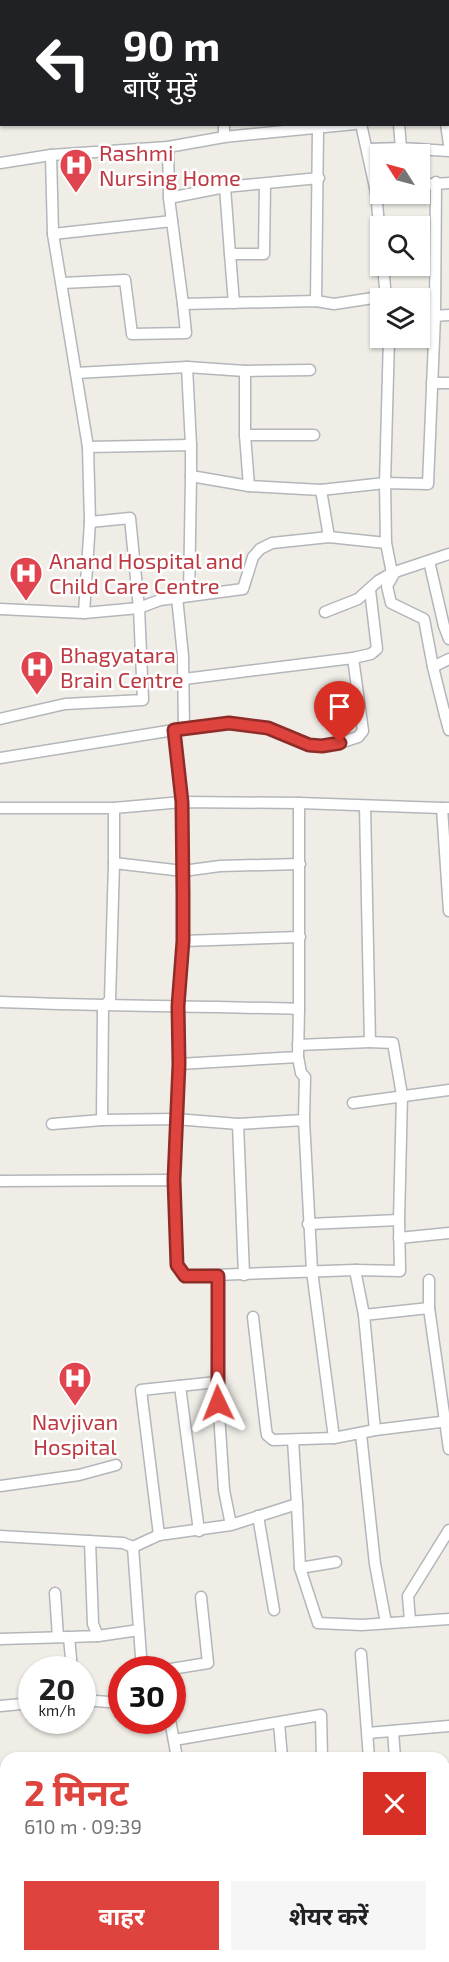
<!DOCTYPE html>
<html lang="hi">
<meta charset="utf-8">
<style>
:root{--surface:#fff;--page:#f6f6f6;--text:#202124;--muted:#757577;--accent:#de443d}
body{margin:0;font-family:"Exo 2","Noto Sans Devanagari",sans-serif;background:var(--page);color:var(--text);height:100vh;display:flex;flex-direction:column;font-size:22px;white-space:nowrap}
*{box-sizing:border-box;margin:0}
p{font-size:20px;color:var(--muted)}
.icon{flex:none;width:33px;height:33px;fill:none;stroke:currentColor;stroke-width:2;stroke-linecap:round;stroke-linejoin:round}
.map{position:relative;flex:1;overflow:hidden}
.side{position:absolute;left:0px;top:1752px;width:450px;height:210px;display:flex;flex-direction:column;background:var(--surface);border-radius:18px 18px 0 0;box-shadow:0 2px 4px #0004}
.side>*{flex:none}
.hud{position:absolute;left:0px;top:0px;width:450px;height:126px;box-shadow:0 2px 4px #0004;background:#202124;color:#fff;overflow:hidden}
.needle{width:39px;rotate:306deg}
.controls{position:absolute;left:370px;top:144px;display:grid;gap:12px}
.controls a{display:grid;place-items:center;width:60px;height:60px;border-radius:0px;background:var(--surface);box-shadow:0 2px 4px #0004;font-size:30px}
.speed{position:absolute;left:18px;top:1656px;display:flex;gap:12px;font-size:30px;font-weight:700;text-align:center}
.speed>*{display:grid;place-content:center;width:78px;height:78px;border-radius:50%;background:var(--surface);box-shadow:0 2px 4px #0004;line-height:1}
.speed small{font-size:15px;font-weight:400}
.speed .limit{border:9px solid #d22;background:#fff;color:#111}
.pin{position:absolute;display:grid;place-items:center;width:51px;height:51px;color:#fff;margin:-62px -26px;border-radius:50% 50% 50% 0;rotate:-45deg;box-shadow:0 0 6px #0007}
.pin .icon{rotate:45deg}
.me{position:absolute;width:66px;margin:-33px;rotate:358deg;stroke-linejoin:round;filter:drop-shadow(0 0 4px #0008)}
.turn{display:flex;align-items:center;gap:21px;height:126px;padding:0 24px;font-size:27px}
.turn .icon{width:78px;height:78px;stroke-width:2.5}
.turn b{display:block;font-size:42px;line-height:51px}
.round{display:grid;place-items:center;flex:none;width:63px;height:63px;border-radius:0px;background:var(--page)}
.head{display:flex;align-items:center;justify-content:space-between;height:102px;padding:0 24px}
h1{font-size:36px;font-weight:700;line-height:45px;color:var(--accent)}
.action{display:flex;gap:12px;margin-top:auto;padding:12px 24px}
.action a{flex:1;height:69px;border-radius:0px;background:var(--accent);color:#fff;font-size:24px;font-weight:700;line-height:69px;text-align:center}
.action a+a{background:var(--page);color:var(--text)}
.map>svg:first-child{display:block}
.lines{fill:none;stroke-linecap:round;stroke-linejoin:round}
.minor-casing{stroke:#b3b6ba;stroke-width:13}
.secondary-casing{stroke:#b3b6ba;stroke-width:17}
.minor{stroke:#fff;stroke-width:10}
.secondary{stroke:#fff;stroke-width:15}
.route-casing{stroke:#902c28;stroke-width:15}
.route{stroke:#de443d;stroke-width:10}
.labels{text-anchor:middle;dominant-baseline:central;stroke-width:5;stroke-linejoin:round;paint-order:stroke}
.health-label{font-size:22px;fill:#be3a42;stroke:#fff;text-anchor:start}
</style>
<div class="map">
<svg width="449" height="1962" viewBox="0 0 449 1962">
<rect width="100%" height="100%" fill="#efede6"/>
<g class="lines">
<!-- minor casing -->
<g class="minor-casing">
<g id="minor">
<polyline points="130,0 130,2"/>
<polyline points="192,2 201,0"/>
<polyline points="230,2 230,0"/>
<polyline points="299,2 299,0"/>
<polyline points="354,2 354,0"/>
<polyline points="401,2 401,0"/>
<polyline points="448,12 449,12"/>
<polyline points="0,26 2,26"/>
<polyline points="448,66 449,66"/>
<polyline points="0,84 2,84"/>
<polyline points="448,91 449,91"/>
<polyline points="448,109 449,109"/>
<polyline points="0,115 2,115"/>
<polyline points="224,124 224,137"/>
<polyline points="361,124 376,192 381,191"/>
<polyline points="399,124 401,148 449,151"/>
<polyline points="446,124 449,144"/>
<polyline points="168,147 169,198 225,187 319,178"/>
<polyline points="368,149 401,148"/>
<polyline points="51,155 53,234 172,221 183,304 316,301 334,304 386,296"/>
<polyline points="0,163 51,155 168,147 224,137 355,124"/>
<polyline points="420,185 449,183"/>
<polyline points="225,187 230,254 264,254 265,184"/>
<polyline points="376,192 381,247"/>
<polyline points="169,198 172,221"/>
<polyline points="53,234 88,447"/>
<polyline points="230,254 234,303"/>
<polyline points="383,266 386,298"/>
<polyline points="62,283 125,280 132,334 186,333 183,304"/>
<polyline points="316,301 318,129"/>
<polyline points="420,317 449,315"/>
<polyline points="187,367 191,445"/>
<polyline points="245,371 245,435 314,435"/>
<polyline points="76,373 187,367 245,371 310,370"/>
<polyline points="432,383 449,383"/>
<polyline points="245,435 249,486"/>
<polyline points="321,490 329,537"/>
<polyline points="429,561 444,626 449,639"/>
<polyline points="395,572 387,586 391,603 424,619 433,667"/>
<polyline points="392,573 386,543 385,483 428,484 435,316 436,182"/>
<polyline points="189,596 191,476"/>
<polyline points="177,597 183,656 184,729"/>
<polyline points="0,609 84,613 139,608 160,600 243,589 253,557 260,549 272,543 329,537 386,543"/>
<polyline points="325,612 358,599 378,581 392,573 449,554"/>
<polyline points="84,613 90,522 88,447 191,445 191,476 249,486 321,490 385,483 389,338"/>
<polyline points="353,658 371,654 377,649 370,590"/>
<polyline points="449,659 433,667 445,715 449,714"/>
<polyline points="445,715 449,730"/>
<polyline points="0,719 65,704 143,700 139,608 130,518 90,522"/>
<polyline points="0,758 174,730 229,723 268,728 309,745 322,746 340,743 358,737 363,731 353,658 184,679"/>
<polyline points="0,808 114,808 182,802 299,803 442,808"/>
<polyline points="449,808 442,808 449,911"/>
<polyline points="114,863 114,808"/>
<polyline points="183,941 300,937"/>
<path d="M0 1002C100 1006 200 1006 299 1009V803"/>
<polyline points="298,1045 370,1042"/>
<polyline points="298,1057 301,1073 305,1077 304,1120"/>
<polyline points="179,1064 298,1057 299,1009"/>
<polyline points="353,1103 449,1090"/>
<polyline points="102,1120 103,1007 110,1000 114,863 183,871 220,866 300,864"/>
<polyline points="52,1124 102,1120 175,1119 238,1124 304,1120 312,1271 334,1438"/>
<polyline points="238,1124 244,1275"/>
<polyline points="174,1180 179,1064 178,1006 183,941 182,802 174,730"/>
<polyline points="0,1181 174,1180 177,1265 185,1276 355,1270 364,1315"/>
<polyline points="308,1224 399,1220"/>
<polyline points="399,1238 449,1233"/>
<polyline points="355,1270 400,1271 399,1220 402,1095 393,1043 370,1042 365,806"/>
<polyline points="429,1308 449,1449"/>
<polyline points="253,1317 266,1429 267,1435 273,1440 334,1438 375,1430 449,1421"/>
<polyline points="217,1382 218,1276"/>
<polyline points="180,1386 199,1531"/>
<polyline points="375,1430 364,1315 429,1308 429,1280"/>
<polyline points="361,1434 375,1564 386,1623"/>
<polyline points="293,1440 297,1504"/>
<polyline points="0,1486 79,1475 116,1465"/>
<polyline points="258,1516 274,1610"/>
<polyline points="231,1525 224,1490 217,1382 141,1390 159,1535 231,1525 297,1504 300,1568 318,1623 362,1625 449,1619"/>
<polyline points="0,1536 123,1543 133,1547 159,1535"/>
<polyline points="133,1547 142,1670"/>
<polyline points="300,1568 336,1562"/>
<polyline points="55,1593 58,1637"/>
<polyline points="410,1621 408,1596 449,1530"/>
<polyline points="98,1636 139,1630"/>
<polyline points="69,1637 98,1636 93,1624 90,1541"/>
<polyline points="0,1639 69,1637 72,1670"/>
<polyline points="361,1654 369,1758"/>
<polyline points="165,1670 208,1663 201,1597"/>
<polyline points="82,1700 122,1703"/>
<polyline points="0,1706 32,1703"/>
<polyline points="170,1720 177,1758"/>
<polyline points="393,1731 395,1758"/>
<polyline points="368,1733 449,1726"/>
<polyline points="174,1740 321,1715 322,1758"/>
<polyline points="278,1758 282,1758 279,1723"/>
<polyline points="444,1829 449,1828"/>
<polyline points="0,1830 6,1829"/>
<polyline points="0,1905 6,1904"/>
<polyline points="305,1956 306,1962"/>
<polyline points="213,1958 220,1956"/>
</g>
</g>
<!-- secondary casing -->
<g class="secondary-casing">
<polyline id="secondary" points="0,1938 3,1962"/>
</g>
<!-- minor -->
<use href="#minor" class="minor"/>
<!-- secondary -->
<use href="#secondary" class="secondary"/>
</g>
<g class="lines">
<!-- route casing -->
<g class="route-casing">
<polyline id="route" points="218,1403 218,1276 185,1276 177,1265 174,1180 179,1064 178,1006 183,941 183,894 182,802 174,730 229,723 268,728 309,745 322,746 340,743"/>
</g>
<!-- route -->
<use href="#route" class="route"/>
</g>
<!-- icons -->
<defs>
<g id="hospital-pin" transform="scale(1.725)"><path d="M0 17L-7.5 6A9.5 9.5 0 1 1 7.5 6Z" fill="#e0444e" stroke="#fff"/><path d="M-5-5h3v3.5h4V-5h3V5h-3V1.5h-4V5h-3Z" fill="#fff"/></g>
</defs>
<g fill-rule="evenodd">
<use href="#hospital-pin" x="76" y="165"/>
<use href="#hospital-pin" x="26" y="573"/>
<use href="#hospital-pin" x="37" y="667"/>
<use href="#hospital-pin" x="75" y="1378"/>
</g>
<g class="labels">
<!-- health labels -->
<g class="health-label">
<text x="99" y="152">Rashmi<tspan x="99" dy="25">Nursing Home</tspan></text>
<text x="49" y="560">Anand Hospital and<tspan x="49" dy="25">Child Care Centre</tspan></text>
<text x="60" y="654">Bhagyatara<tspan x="60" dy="25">Brain Centre</tspan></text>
<text x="75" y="1421" text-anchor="middle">Navjivan<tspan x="75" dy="25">Hospital</tspan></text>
</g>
</g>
</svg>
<div class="controls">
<a><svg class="needle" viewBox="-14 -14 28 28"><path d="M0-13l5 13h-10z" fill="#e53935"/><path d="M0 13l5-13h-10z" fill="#757577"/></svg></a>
<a><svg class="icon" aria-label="search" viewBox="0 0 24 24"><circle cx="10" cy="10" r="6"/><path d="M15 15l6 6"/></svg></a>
<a><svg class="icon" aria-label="layers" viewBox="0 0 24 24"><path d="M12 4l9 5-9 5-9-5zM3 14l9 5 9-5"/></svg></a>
</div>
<div class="speed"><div>20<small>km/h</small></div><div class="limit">30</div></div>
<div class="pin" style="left:340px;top:743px;background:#d93025"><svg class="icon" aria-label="arrive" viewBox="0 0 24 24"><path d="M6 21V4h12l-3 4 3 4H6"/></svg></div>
<svg class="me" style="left:218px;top:1403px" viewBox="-20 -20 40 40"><path d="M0-17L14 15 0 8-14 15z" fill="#de443d" stroke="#fff" stroke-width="4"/></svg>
<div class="hud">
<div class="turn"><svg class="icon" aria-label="left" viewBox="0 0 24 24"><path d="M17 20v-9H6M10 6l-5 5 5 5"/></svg><div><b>90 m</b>बाएँ मुड़ें</div></div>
</div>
<section class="side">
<div class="head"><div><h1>2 मिनट</h1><p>610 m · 09:39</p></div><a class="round" style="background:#d93025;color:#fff"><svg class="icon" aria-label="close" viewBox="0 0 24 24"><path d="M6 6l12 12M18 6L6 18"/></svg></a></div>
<div class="action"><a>बाहर</a><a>शेयर करें</a></div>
</section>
</div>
